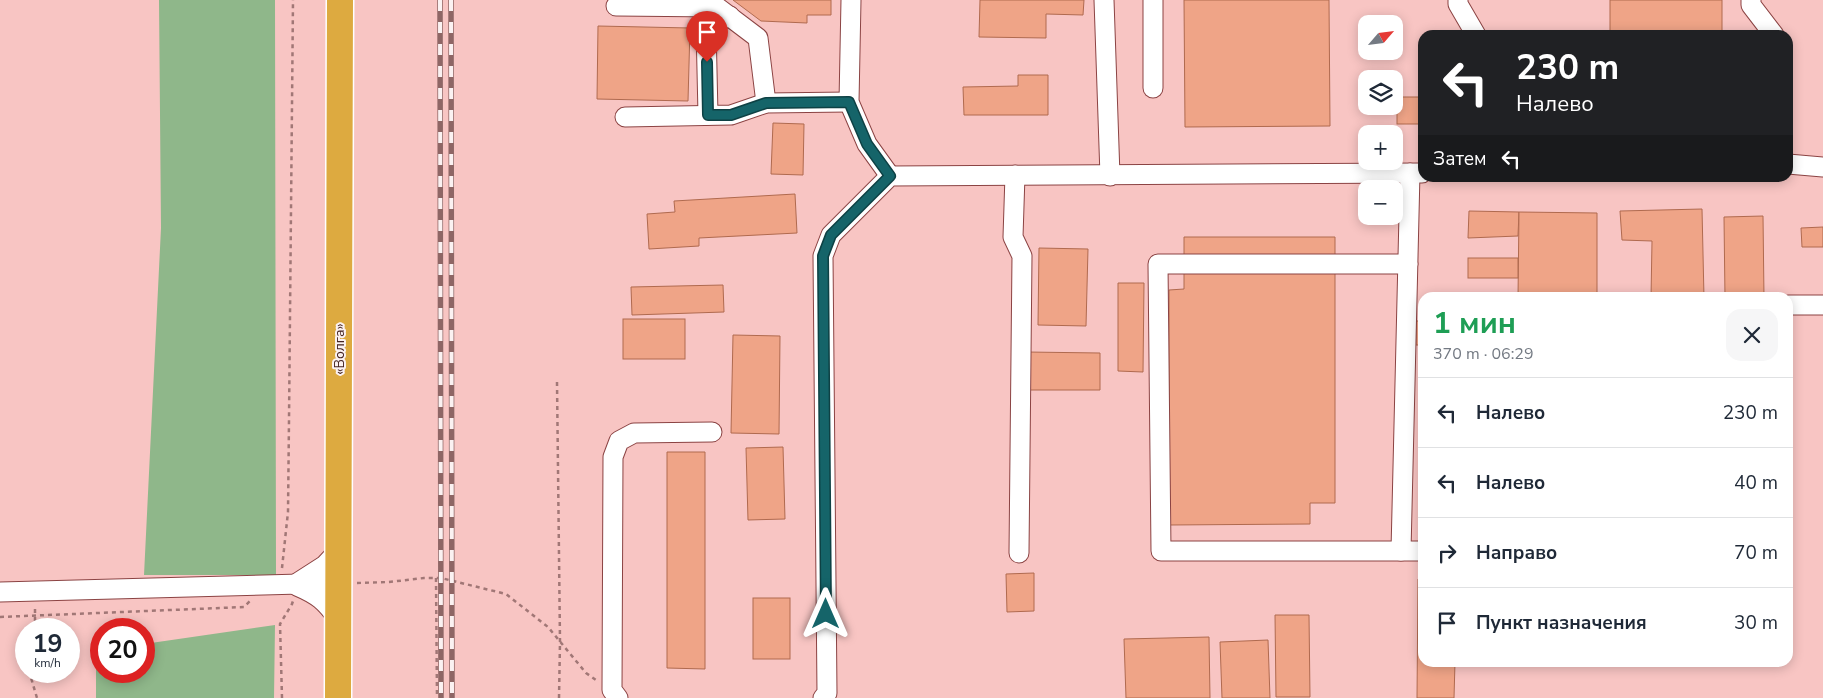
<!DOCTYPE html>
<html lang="ru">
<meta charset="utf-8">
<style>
:root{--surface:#fff;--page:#f6f6f7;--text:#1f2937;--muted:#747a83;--line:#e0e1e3}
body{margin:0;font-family:"Nunito Sans",sans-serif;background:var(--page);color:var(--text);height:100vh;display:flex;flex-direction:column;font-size:19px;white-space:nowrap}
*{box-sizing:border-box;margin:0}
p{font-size:16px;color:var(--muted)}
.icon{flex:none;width:28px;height:28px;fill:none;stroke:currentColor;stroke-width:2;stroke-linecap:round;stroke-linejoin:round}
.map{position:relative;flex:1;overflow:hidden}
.side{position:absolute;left:1418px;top:292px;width:375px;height:375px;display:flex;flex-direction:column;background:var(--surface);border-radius:15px;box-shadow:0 2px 12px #0003}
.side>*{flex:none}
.top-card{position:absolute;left:1418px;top:30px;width:375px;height:152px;border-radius:15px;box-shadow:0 2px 12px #0003;background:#202124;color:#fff;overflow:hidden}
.needle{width:32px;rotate:62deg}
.fabs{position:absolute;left:1358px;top:15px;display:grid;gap:10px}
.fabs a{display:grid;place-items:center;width:45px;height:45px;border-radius:10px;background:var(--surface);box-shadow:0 2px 12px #0003;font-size:25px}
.speed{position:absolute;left:15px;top:618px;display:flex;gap:10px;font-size:25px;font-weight:700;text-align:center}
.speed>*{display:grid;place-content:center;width:65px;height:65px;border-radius:50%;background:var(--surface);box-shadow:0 2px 12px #0003;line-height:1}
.speed small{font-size:12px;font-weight:400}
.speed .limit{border:8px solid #d22;background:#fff;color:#111}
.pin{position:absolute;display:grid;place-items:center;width:42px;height:42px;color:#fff;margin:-51px -21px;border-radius:50% 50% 50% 0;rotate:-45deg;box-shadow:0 0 5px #0007}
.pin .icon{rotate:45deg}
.me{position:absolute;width:55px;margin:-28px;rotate:0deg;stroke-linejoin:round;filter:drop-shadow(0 0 4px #0008)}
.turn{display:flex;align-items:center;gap:18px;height:105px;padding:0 15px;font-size:22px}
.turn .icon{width:65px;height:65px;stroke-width:2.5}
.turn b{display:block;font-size:35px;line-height:42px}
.then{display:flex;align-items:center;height:48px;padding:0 15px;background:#0003;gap:10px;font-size:19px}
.round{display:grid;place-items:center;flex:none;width:52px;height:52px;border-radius:15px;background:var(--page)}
.summary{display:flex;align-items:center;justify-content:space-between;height:85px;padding:0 15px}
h1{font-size:30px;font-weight:700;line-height:38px;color:#1e9e55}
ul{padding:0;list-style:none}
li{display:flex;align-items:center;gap:15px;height:70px;padding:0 15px;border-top:1px solid var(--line)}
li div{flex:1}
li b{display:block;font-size:19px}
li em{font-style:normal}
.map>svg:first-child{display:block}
.green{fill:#8fb78a}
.building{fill:#efa487;stroke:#b06a4f}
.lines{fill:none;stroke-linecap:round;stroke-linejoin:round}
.minor-casing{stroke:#8b4343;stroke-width:21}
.highway-casing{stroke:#fff;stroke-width:29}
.path{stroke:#a17776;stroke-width:2.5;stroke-dasharray:4 4;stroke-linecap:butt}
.minor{stroke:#fff;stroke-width:19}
.highway{stroke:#ddaa40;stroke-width:26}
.rail-casing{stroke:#8e6665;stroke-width:5.5}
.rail{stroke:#fbf2f2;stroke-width:4;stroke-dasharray:11;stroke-linecap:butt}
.route-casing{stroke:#0e4144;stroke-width:12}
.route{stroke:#156469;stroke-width:9}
.labels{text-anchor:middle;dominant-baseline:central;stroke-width:4;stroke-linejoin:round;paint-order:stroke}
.street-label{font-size:14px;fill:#442423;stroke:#fbf2f2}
</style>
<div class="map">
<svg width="1823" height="698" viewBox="0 0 1823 698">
<rect width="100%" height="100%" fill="#f8c5c3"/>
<!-- green -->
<g class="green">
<polygon points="159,0 275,0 276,575 144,575 161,228"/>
<polygon points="275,625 274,698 96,698 96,650 101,650 101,671 144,671 144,644"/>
</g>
<!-- building -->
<g class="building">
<polygon points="733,0 831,0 831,15 807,15 807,23 761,21"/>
<polygon points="980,0 1084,0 1083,15 1046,14 1046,38 979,37"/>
<polygon points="1184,0 1329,0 1330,126 1185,127"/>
<rect x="1610" y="0" width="112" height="35"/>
<polygon points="598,26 690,28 688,101 597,99"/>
<polygon points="1018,75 1048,75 1048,115 964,115 963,87 1018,86"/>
<rect x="1397" y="97" width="25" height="27"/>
<polygon points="773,123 804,124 803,175 771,174"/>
<polygon points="795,194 797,233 699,238 699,246 649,249 647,214 675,212 674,201"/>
<polygon points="1702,209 1704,298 1651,298 1652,241 1622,240 1620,211"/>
<polygon points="1469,211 1519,212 1518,236 1468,238"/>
<polygon points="1519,212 1597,213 1597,298 1518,298"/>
<polygon points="1763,216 1764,298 1725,298 1724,217"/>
<polygon points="1823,227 1823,247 1802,247 1801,228"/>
<polygon points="1184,237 1335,237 1335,503 1310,503 1310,524 1169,525 1169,290 1184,289"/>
<polygon points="1039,248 1088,249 1086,326 1038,325"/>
<rect x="1468" y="258" width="50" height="20"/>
<polygon points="1118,283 1144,283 1143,372 1118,371"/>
<polygon points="723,285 724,312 632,315 631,287"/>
<rect x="623" y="319" width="62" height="40"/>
<rect x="1416" y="321" width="6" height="24"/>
<polygon points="733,335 780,336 779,434 731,433"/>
<polygon points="1027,352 1100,353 1100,390 1027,390"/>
<polygon points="783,447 785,519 748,520 746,448"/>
<polygon points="667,452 705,452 705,669 667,668"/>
<polygon points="1034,573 1034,611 1007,612 1006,574"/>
<polygon points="1418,579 1422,579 1422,662 1455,662 1454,698 1417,698"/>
<rect x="753" y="598" width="37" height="61"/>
<polygon points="1275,615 1309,615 1310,697 1276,697"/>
<polygon points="1209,637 1210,698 1126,698 1124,639"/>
<polygon points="1268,640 1270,698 1222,698 1220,642"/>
</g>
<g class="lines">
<!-- minor casing -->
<g class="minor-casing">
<g id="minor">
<polyline points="851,0 849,102 867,144 890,176"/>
<polyline points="1104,0 1110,176"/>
<polyline points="1458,0 1458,4 1476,35"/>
<polyline points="1751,0 1751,5 1774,35"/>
<polyline points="616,6 717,7 758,38 766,103"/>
<polyline points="1153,88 1153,0"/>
<polyline points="708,115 706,26 730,16"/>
<polyline points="625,117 731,115 766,103 849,102"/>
<polyline points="1788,164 1823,167"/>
<polyline points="1410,173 1401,551 1422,551"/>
<polyline points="1015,175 1013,237 1022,256 1019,553"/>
<polyline points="1788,305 1823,305"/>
<polyline points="1401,551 1161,551 1158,264 1408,264"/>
<polyline points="297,583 325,565 338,551"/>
<path d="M297 586C318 595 325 601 338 619"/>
<polyline points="0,592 338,583"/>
<polyline points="618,698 612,690 613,457 619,441 634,433 712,432"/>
<polyline points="823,698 827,693 823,256 831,235 890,176 1422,173"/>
</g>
</g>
<!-- highway casing -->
<g class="highway-casing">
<polyline id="highway" points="338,698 340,0"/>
</g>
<!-- path -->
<g class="path">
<polyline points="557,382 560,642 559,698"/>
<polyline points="282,568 288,512 289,420 293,0"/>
<polyline points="436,578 437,698"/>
<polyline points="357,583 389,582 424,578 441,578 506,594 548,627 586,673 596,680"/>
<polyline points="0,617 244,607 251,600"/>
<polyline points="35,629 35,607"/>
<polyline points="29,671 37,698"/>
<polyline points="282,698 280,624 292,604 293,601"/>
</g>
<!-- minor -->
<use href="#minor" class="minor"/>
<!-- highway -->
<use href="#highway" class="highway"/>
<!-- rail casing -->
<g class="rail-casing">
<g id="rail">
<polyline points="440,0 441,698"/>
<polyline points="451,0 452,698"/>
</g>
</g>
<!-- rail -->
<use href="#rail" class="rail"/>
</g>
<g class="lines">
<!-- route casing -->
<g class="route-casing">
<polyline id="route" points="707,62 708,115 731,115 766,103 849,102 867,144 890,176 831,235 823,256 826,614"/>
</g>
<!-- route -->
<use href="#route" class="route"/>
</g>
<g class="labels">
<!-- street labels -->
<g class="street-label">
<text transform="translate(339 349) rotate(-90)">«Волга»</text>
</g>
</g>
</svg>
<div class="fabs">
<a><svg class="needle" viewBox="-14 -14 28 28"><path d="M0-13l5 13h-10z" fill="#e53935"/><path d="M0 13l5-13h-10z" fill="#747a83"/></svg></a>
<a><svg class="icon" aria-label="layers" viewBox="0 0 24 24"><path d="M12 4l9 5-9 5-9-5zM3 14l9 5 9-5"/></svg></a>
<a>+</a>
<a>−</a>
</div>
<div class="speed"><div>19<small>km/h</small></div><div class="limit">20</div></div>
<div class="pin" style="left:707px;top:62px;background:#d93025"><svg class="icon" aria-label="arrive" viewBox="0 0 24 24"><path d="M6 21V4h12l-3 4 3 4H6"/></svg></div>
<svg class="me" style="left:826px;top:614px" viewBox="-20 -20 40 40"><path d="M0-17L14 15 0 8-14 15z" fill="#156469" stroke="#fff" stroke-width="4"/></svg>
<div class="top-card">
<div class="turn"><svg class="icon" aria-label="left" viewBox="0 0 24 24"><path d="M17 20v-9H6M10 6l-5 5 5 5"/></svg><div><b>230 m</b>Налево</div></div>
<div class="then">Затем<svg class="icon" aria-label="left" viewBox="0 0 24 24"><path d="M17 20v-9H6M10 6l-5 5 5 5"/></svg></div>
</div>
<section class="side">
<div class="summary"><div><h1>1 мин</h1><p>370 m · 06:29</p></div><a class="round"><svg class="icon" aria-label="close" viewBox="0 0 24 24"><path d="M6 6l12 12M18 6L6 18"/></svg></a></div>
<ul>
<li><svg class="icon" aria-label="left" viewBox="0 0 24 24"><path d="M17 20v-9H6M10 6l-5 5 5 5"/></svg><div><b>Налево</b></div><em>230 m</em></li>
<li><svg class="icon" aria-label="left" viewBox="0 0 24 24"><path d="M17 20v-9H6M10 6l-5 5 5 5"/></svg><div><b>Налево</b></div><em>40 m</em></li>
<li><svg class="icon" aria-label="right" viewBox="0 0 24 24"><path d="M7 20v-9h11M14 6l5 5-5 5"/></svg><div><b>Направо</b></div><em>70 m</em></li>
<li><svg class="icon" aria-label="arrive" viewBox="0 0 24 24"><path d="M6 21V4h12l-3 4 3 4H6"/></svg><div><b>Пункт назначения</b></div><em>30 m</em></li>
</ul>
</section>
</div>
